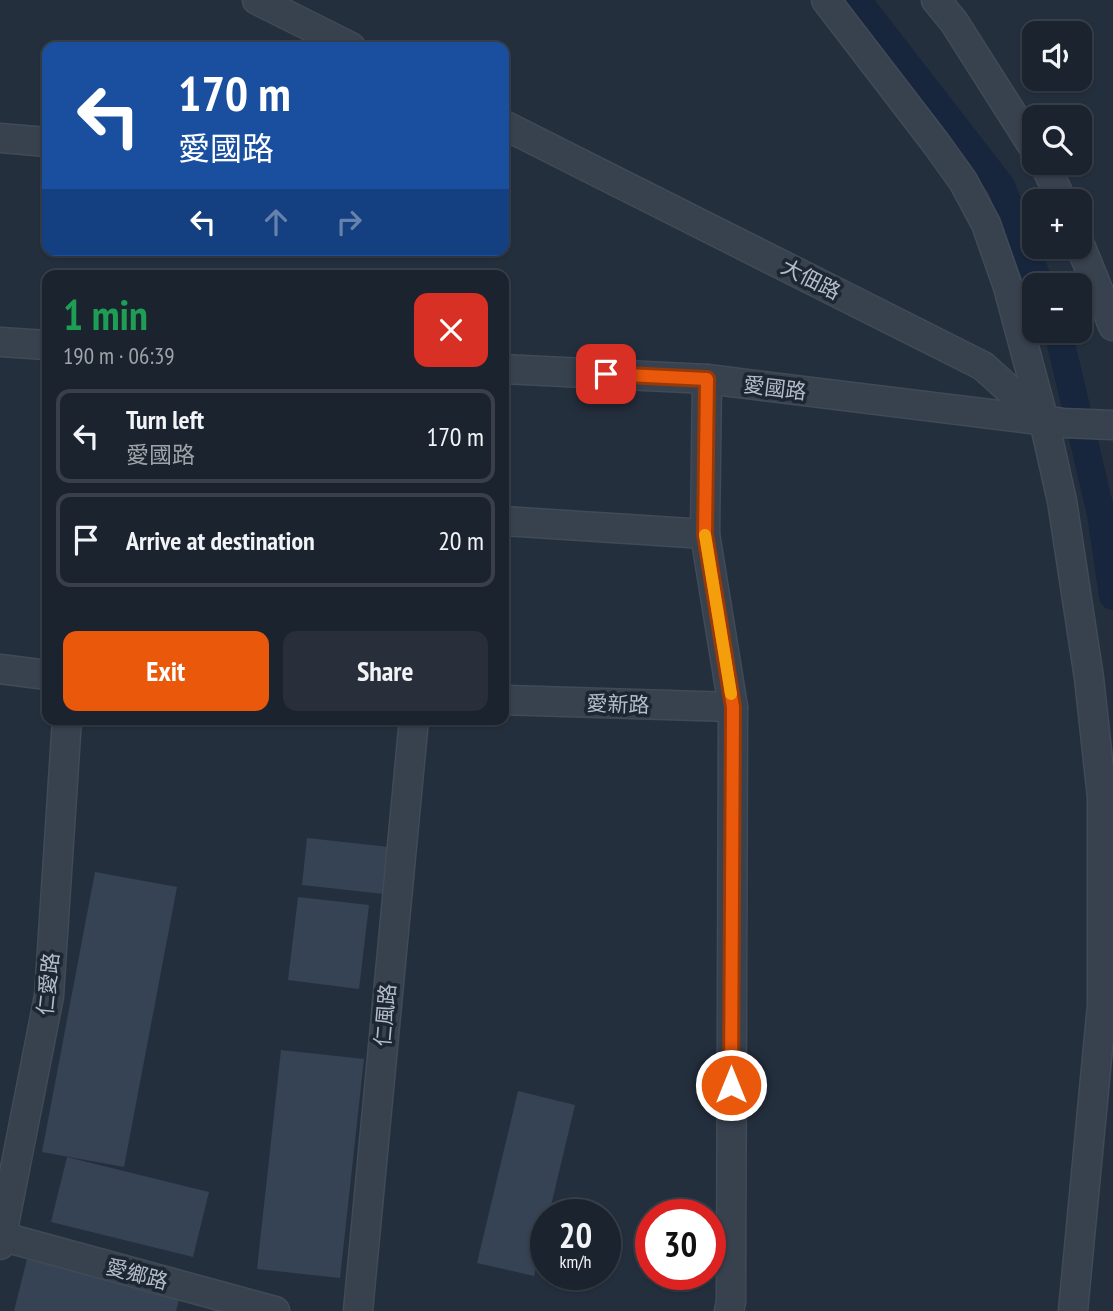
<!DOCTYPE html>
<meta charset="utf-8">
<style>
:root{--surface:#1b232e;--page:#282f3a;--text:#f1f3f6;--muted:#a0a4aa;--line:#39404a;--accent:#ea580c}
body{margin:0;font-family:"PT Sans Narrow","Noto Sans TC",sans-serif;background:var(--page);color:var(--text);height:100vh;display:flex;flex-direction:column;font-size:26px;white-space:nowrap}
*{box-sizing:border-box;margin:0}
p{font-size:23px;color:var(--muted)}
.icon{flex:none;width:38px;height:38px;fill:none;stroke:currentColor;stroke-width:2;stroke-linecap:round;stroke-linejoin:round}
.map{position:relative;flex:1;overflow:hidden}
.details{position:absolute;left:42px;top:270px;width:467px;height:455px;display:flex;flex-direction:column;background:var(--surface);border-radius:14px;box-shadow:0 2px 5px #0004,0 0 0 2px var(--line)}
.details>*{flex:none}
.guide{position:absolute;left:42px;top:42px;width:467px;height:214px;border-radius:14px;box-shadow:0 2px 5px #0004,0 0 0 2px var(--line);background:#1a4fa0;color:#fff;overflow:hidden}
.tools{position:absolute;left:1022px;top:21px;display:grid;gap:14px}
.tools a{display:grid;place-items:center;width:70px;height:70px;border-radius:14px;background:var(--surface);box-shadow:0 2px 5px #0004,0 0 0 2px var(--line);font-size:35px}
.speed{position:absolute;left:530px;top:1199px;display:flex;gap:14px;font-size:35px;font-weight:700;text-align:center}
.speed>*{display:grid;place-content:center;width:91px;height:91px;border-radius:50%;background:var(--surface);box-shadow:0 2px 5px #0004,0 0 0 2px var(--line);line-height:1}
.speed small{font-size:18px;font-weight:400}
.speed .limit{border:10px solid #d22;background:#fff;color:#111}
.pin{position:absolute;display:grid;place-items:center;width:60px;height:60px;color:#fff;margin:-30px;border-radius:14px;box-shadow:0 4px 10px #0006}
.me{position:absolute;width:77px;margin:-38px;rotate:0deg;stroke-linejoin:round;filter:drop-shadow(0 0 5px #0008)}
.turn{display:flex;align-items:center;gap:24px;height:147px;padding:0 21px;font-size:32px}
.turn .icon{width:91px;height:91px;stroke-width:2.5}
.turn b{display:block;font-size:49px;line-height:60px}
.lanes{display:flex;align-items:center;height:66px;padding:0 21px;background:#0003;justify-content:center;gap:35px;direction:ltr}
.lanes .off{opacity:.35}
.round{display:grid;place-items:center;flex:none;width:74px;height:74px;border-radius:14px;background:var(--page)}
.head{display:flex;align-items:center;justify-content:space-between;height:119px;padding:0 21px}
h1{font-size:42px;font-weight:700;line-height:52px;color:#1e9e55}
.button{display:flex;gap:14px;margin-top:auto;padding:14px 21px}
.button a{flex:1;height:80px;border-radius:14px;background:var(--accent);color:#fff;font-size:28px;font-weight:700;line-height:80px;text-align:center}
.button a+a{background:var(--page);color:var(--text)}
ul{padding:0;list-style:none}
li{display:flex;align-items:center;gap:21px;height:94px;margin:0 14px 10px;padding:0 7px;border:4px solid var(--line);border-radius:14px}
li div{flex:1}
li b{display:block;font-size:26px}
li em{font-style:normal}
.map>svg:first-child{display:block}
.lines{fill:none;stroke-linecap:round;stroke-linejoin:round}
.canal{stroke:#17263c;stroke-width:28}
.building{fill:#364354}
.minor-casing{stroke:#414a57;stroke-width:31}
.minor{stroke:#38414e;stroke-width:28}
.route-casing{stroke:#983908;stroke-width:18}
.route{stroke:#ea580c;stroke-width:12}
.slow{stroke:#f59e0b;stroke-width:12}
.labels{text-anchor:middle;dominant-baseline:central;stroke-width:7;stroke-linejoin:round;paint-order:stroke}
.street-label{font-size:21px;fill:#b4bcc9;stroke:#1d2633}
</style>
<div class="map">
<svg width="1113" height="1311" viewBox="0 0 1113 1311">
<rect width="100%" height="100%" fill="#242f3e"/>
<g class="lines">
<!-- canal -->
<g class="canal">
<polyline points="857,0 1001,186 1040,285"/>
<polyline points="1058,331 1101,514 1113,596"/>
</g>
</g>
<!-- building -->
<g class="building">
<polygon points="307,838 389,847 384,894 302,885"/>
<polygon points="95,872 177,887 124,1167 42,1152"/>
<polygon points="298,897 369,905 359,989 288,980"/>
<polygon points="281,1050 364,1059 340,1278 257,1269"/>
<polygon points="518,1091 575,1105 549,1214 546,1214 546,1227 534,1276 477,1263"/>
<polygon points="67,1157 209,1192 193,1257 51,1222"/>
<polygon points="27,1259 180,1296 176,1311 14,1311"/>
</g>
<g class="lines">
<!-- minor casing -->
<g class="minor-casing">
<g id="minor">
<polyline points="257,0 351,47"/>
<polyline points="826,0 935,142 963,181 986,224 1008,287 1044,421 1062,501 1089,678 1102,797 1102,1005 1073,1311"/>
<polyline points="936,0 954,22 1034,148"/>
<polyline points="504,125 983,366 1044,421"/>
<polyline points="0,138 47,142"/>
<polyline points="1044,163 1062,201"/>
<polyline points="1080,245 1113,326"/>
<polyline points="0,342 47,345"/>
<polyline points="504,369 707,379 1063,423 1113,425"/>
<polyline points="707,379 705,534 733,707 731,1302 729,1311"/>
<polyline points="504,521 705,534"/>
<polyline points="0,669 47,675"/>
<polyline points="504,700 733,707"/>
<polyline points="0,1236 275,1311"/>
<polyline points="0,1245 49,996 67,719"/>
<polyline points="358,1311 414,719"/>
</g>
</g>
<!-- minor -->
<use href="#minor" class="minor"/>
</g>
<g class="lines">
<!-- route casing -->
<g class="route-casing">
<polyline id="route" points="606,374 707,379 705,534 733,707 731,1085"/>
</g>
<!-- route -->
<use href="#route" class="route"/>
<!-- slow -->
<polyline class="slow" points="705,535 731,694"/>
</g>
<g class="labels">
<!-- street labels -->
<g class="street-label">
<text transform="translate(811 279) rotate(27)">大佃路</text>
<text transform="translate(775 388) rotate(7)">愛國路</text>
<text transform="translate(618 704) rotate(2)">愛新路</text>
<text transform="translate(48 984) rotate(-84)">仁愛路</text>
<text transform="translate(385 1015) rotate(-85)">仁風路</text>
<text transform="translate(137 1274) rotate(15)">愛鄉路</text>
</g>
</g>
</svg>
<div class="tools">
<a><svg class="icon" aria-label="sound" viewBox="0 0 24 24"><path d="M4 9h4l5-4v14l-5-4H4zM17 9q2 3 0 6"/></svg></a>
<a><svg class="icon" aria-label="search" viewBox="0 0 24 24"><circle cx="10" cy="10" r="6"/><path d="M15 15l6 6"/></svg></a>
<a>+</a>
<a>−</a>
</div>
<div class="speed"><div>20<small>km/h</small></div><div class="limit">30</div></div>
<div class="pin" style="left:606px;top:374px;background:#d93025"><svg class="icon" aria-label="arrive" viewBox="0 0 24 24"><path d="M6 21V4h12l-3 4 3 4H6"/></svg></div>
<svg class="me" style="left:731px;top:1085px" viewBox="-20 -20 40 40"><circle r="17" fill="#ea580c" stroke="#fff" stroke-width="3"/><path d="M0-11L8 9 0 5-8 9z" fill="#fff"/></svg>
<div class="guide">
<div class="turn"><svg class="icon" aria-label="left" viewBox="0 0 24 24"><path d="M17 20v-9H6M10 6l-5 5 5 5"/></svg><div><b>170 m</b>愛國路</div></div>
<div class="lanes"><svg class="icon" aria-label="left" viewBox="0 0 24 24"><path d="M17 20v-9H6M10 6l-5 5 5 5"/></svg><svg class="icon off" aria-label="ahead" viewBox="0 0 24 24"><path d="M12 20V5M6 11l6-6 6 6"/></svg><svg class="icon off" aria-label="right" viewBox="0 0 24 24"><path d="M7 20v-9h11M14 6l5 5-5 5"/></svg></div>
</div>
<section class="details">
<div class="head"><div><h1>1 min</h1><p>190 m · 06:39</p></div><a class="round" style="background:#d93025;color:#fff"><svg class="icon" aria-label="close" viewBox="0 0 24 24"><path d="M6 6l12 12M18 6L6 18"/></svg></a></div>
<ul>
<li><svg class="icon" aria-label="left" viewBox="0 0 24 24"><path d="M17 20v-9H6M10 6l-5 5 5 5"/></svg><div><b>Turn left</b><p>愛國路</p></div><em>170 m</em></li>
<li><svg class="icon" aria-label="arrive" viewBox="0 0 24 24"><path d="M6 21V4h12l-3 4 3 4H6"/></svg><div><b>Arrive at destination</b></div><em>20 m</em></li>
</ul>
<div class="button"><a>Exit</a><a>Share</a></div>
</section>
</div>
